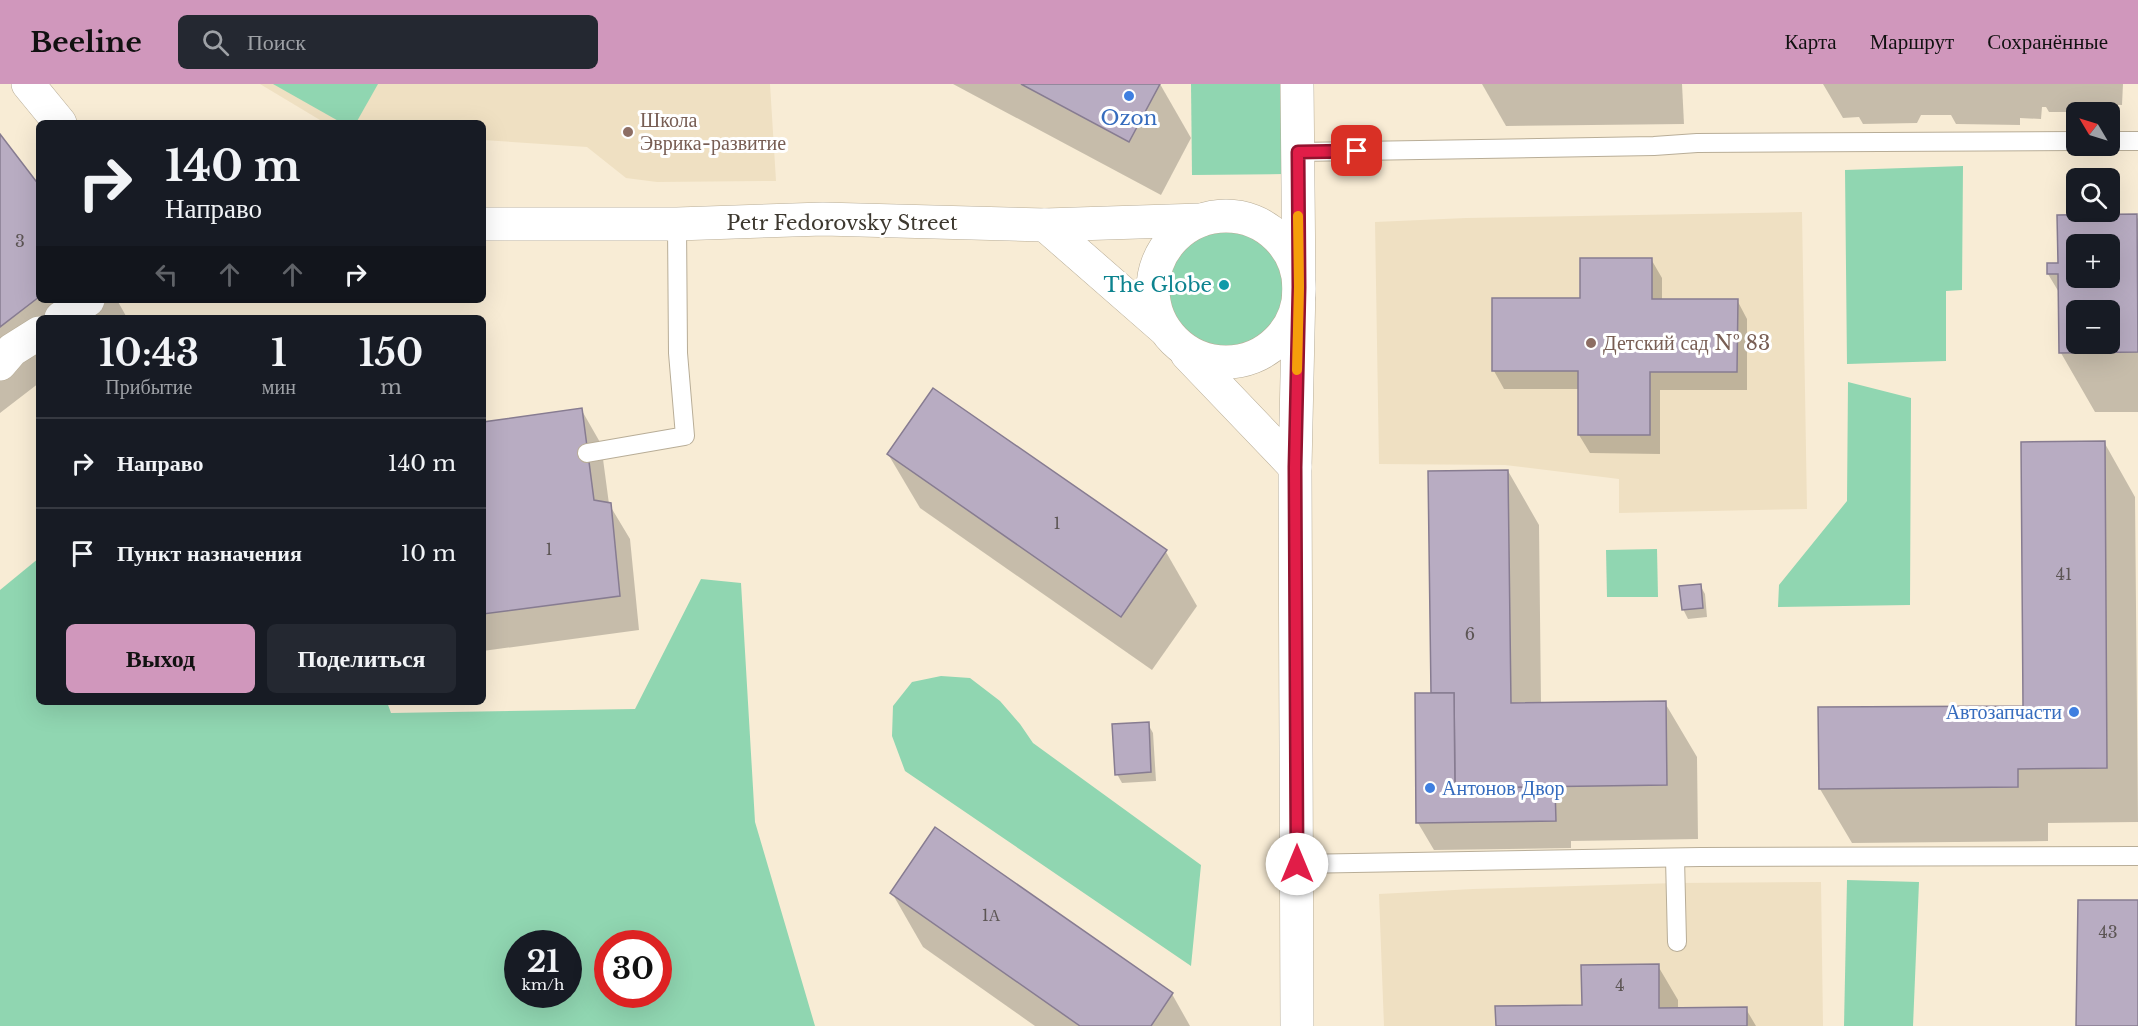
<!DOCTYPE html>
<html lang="ru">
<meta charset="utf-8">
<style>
:root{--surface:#171b24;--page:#242831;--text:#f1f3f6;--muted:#9ea1a6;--line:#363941;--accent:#d097bc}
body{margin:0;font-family:"Libre Baskerville",serif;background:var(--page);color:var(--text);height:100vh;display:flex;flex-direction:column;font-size:22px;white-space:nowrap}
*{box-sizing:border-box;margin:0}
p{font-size:20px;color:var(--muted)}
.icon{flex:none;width:33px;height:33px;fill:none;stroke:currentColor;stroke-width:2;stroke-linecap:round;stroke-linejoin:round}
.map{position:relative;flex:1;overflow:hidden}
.sheet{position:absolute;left:36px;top:231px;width:450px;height:390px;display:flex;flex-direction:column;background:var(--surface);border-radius:9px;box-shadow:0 6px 24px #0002}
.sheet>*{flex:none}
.guide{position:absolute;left:36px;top:36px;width:450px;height:183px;border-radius:9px;box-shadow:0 6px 24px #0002;background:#171b24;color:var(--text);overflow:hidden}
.needle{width:39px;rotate:308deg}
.tools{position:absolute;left:2066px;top:18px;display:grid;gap:12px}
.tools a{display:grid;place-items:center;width:54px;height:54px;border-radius:9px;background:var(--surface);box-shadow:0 6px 24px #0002;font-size:30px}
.speed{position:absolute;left:504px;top:846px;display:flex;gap:12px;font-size:30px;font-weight:700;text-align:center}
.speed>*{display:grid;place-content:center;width:78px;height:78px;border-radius:50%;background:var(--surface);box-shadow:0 6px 24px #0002;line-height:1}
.speed small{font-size:15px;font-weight:400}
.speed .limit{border:9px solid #d22;background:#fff;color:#111}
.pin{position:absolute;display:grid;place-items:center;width:51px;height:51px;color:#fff;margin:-26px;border-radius:12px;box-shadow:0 3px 9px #0006}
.me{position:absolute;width:66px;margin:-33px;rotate:0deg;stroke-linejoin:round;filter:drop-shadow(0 0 4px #0008)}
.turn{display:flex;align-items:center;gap:21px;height:126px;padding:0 30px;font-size:27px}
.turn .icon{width:78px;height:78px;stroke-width:2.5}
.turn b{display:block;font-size:42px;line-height:51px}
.lanes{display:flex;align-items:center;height:57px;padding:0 30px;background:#0003;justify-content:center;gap:30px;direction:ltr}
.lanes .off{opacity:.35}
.eta{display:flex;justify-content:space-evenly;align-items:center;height:102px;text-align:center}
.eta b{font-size:36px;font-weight:700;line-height:42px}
.primary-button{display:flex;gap:12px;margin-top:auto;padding:12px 30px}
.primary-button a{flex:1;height:69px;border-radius:9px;background:var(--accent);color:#111;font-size:24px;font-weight:700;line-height:69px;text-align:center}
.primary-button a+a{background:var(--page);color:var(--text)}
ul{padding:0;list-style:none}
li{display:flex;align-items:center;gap:18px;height:90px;padding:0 30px;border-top:2px solid var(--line)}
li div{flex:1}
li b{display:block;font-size:22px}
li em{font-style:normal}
header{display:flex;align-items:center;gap:36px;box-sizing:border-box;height:84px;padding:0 30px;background:var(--accent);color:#111}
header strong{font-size:28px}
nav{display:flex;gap:33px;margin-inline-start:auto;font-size:21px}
.search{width:420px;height:54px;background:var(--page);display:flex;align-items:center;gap:15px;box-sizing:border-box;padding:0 21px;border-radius:9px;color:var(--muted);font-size:22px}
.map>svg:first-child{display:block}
.built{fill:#efe0c2}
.green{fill:#90d6b1;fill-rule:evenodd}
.shadow{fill:#0003;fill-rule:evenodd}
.building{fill:#b8acc2;stroke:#877c91;stroke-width:1.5;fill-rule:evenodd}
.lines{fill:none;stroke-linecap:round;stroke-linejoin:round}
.service-casing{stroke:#b8ad97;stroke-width:20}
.minor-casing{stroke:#b8ad97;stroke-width:34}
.service{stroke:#fff;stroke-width:18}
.minor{stroke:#fff;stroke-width:33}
.route-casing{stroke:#92132f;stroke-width:15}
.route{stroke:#e11d48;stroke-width:10}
.slow{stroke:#f59e0b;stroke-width:10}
.shop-dot{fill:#3f7fe0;stroke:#fff;stroke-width:2}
.education-dot{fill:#8d6e63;stroke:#fff;stroke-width:2}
.culture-dot{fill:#0f9aa8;stroke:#fff;stroke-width:2}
.labels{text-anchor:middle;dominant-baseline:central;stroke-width:6;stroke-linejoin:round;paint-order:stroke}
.number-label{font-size:16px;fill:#5c5554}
.shop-label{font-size:20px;fill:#366cbe;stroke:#fff}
.education-label{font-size:20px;fill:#785e54;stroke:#fff;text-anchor:start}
.street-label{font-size:20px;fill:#3d382f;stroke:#fff}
.culture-label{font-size:20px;fill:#0d838f;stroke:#fff;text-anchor:end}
</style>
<header>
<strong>Beeline</strong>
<div class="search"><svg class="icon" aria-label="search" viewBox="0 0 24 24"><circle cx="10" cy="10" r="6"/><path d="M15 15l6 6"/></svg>Поиск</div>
<nav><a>Карта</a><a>Маршрут</a><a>Сохранённые</a></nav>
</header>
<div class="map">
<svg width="2138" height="942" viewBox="0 0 2138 942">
<rect width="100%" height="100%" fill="#f8ecd5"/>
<!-- built -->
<g class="built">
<polygon points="260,0 770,0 776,97 657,98 626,94 587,63 483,56 483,39 325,39"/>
<polygon points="1802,128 1807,425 1619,429 1619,395 1505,381 1379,380 1375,138 1466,134"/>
<polygon points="1821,798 1823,942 1384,942 1379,810 1473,805 1676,799"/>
</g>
<!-- green -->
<g class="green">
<polygon points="273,0 378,0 356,39 342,39"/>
<polygon points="1191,0 1284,0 1284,90 1192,91"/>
<polygon points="1963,82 1962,206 1946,207 1946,277 1847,280 1845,86"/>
<circle cx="1226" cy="205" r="57"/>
<polygon points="1848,298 1911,314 1910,521 1778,523 1779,501 1847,417"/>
<polygon points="1657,465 1658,513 1607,513 1606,466"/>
<path d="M39 474V618H387L391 629 635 625 701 495 741 499 755 738 815 942H0V506ZM518 860H568V910H518ZM608 860H658V910H608Z"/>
<polygon points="941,592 970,594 1000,617 1020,640 1033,659 1201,781 1191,882 905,687 892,652 893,622 912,598"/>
<polygon points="1847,796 1919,798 1913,942 1844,942"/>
</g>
<!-- shadow -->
<g class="shadow">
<polygon points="953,0 1160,0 1191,54 1161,111"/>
<polygon points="1482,0 1682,0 1684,40 1506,42"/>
<polygon points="1823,0 2131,0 2123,0 2122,21 2088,20 2088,28 2049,28 2046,23 2042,23 2041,35 2020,34 2020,41 1956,40 1951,31 1921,31 1917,39 1863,40 1859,33 1843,34"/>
<polygon points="0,53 39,104 39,216 117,216 126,232 124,234 39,234 39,299 0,329"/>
<path d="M2136 132 2138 135V328H2095L2061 269 2060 210 2048 190V181L2059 180V133ZM2076 160H2109V194H2076ZM2076 226H2109V260H2076Z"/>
<polygon points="1651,175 1662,194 1662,216 1737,216 1747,235 1747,306 1660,306 1660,370 1590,369 1579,351 1579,305 1504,305 1494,287 1582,216"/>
<polygon points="581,325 601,360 609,420 630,455 639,546 483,567 483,339"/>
<polygon points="2104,358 2135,413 2138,738 2048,739 2048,757 1852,759 1820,705 2025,623"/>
<polygon points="888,370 1166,468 1197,522 1152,586 920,424"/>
<polygon points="1508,387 1539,441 1541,620 1665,619 1697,673 1698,755 1571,757 1571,764 1434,766 1418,739 1432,611"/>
<polygon points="1700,501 1705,510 1707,533 1688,535 1683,525"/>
<polygon points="1148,640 1153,649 1156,697 1122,699 1117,690"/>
<polygon points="892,809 1172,910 1190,942 1035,942 923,863"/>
<polygon points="1658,882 1678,916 1678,925 1746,925 1756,942 1497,942 1583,923"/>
</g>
<!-- building -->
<g class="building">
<polygon points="1021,0 1160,0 1129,58"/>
<polygon points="0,50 39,101 39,213 0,243"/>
<path d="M2137 130 2138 268 2059 269 2058 190H2047V179H2058L2057 131ZM2076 160H2109V194H2076ZM2076 226H2109V260H2076Z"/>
<polygon points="1580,174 1652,174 1652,215 1738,215 1737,288 1650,288 1650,351 1578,351 1578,287 1492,287 1492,214 1580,214"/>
<polygon points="933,304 1167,466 1121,533 887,370"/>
<polygon points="582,324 594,416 611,419 620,512 483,530 483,338"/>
<polygon points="2105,357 2107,684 2018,685 2018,703 1819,705 1818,623 2023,622 2021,358"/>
<polygon points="1508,386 1511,619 1666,617 1667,701 1455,704 1454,609 1431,609 1428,387"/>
<polygon points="1701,500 1703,524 1682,526 1679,502"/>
<polygon points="1415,609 1454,609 1455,704 1555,703 1556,737 1416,739"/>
<polygon points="1149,638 1151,688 1115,691 1112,640"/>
<polygon points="935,743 1173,909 1151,942 1080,942 890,809"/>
<polygon points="2078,816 2138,816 2138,942 2076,942"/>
<polygon points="1659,880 1659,924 1747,923 1747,942 1496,942 1495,922 1582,921 1581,881"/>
</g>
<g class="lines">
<!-- service casing -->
<g class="service-casing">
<g id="service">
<polyline points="2109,57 2138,57"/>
<polyline points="1298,68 1654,62 1697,59 2076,57"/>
<polyline points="587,369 685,352 678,269 677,140"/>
<polyline points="1675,774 1677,858"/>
<polyline points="1297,780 1700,773 2138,772"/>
</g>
</g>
<!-- minor casing -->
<g class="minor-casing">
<g id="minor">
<polyline points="28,0 60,39"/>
<polyline points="1297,0 1299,203 1295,383 1297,942"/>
<circle cx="1226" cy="205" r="73"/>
<polyline points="483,140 677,140 823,135 1045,141 1201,136"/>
<polyline points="1045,141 1163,244"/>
<polyline points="61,234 88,216"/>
<polyline points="1187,270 1295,383"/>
<polyline points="0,280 12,266 39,249"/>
</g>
</g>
<!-- service -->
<use href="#service" class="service"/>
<!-- minor -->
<use href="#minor" class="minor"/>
</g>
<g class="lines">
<!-- route casing -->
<g class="route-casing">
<polyline id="route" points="1297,780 1295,383 1299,203 1298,68 1357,67"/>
</g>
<!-- route -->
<use href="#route" class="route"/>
<!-- slow -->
<polyline class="slow" points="1297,286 1299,203 1298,132"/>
</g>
<!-- markers -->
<g class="shop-dot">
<circle cx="1129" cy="12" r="6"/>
<circle cx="2074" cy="628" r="6"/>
<circle cx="1430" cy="704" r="6"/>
</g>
<g class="education-dot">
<circle cx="628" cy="48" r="6"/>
<circle cx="1591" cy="259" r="6"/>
</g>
<circle class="culture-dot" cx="1224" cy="201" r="6"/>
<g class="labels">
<!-- number labels -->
<g class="number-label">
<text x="20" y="157">3</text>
<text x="1057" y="439">1</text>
<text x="549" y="465">1</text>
<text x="2064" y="490">41</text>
<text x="1470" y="550">6</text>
<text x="991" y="831">1А</text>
<text x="2108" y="848">43</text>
<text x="1620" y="901">4</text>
</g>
<!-- shop labels -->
<g class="shop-label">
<text x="1129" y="34">Ozon</text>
<text x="2062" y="628" text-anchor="end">Автозапчасти</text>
<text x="1442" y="704" text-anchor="start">Антонов Двор</text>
</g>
<!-- education labels -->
<g class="education-label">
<text x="640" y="36">Школа<tspan x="640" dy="23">Эврика-развитие</tspan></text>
<text x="1603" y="259">Детский сад № 83</text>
</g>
<!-- street labels -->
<g class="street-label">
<text x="842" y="139">Petr Fedorovsky Street</text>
</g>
<!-- culture labels -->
<g class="culture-label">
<text x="1212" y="201">The Globe</text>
</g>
</g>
</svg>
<div class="tools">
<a><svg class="needle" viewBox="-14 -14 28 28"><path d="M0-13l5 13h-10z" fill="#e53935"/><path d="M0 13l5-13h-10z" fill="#9ea1a6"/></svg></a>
<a><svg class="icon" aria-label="search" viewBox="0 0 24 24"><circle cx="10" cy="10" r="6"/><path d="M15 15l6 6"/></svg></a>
<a>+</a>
<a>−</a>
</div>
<div class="speed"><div>21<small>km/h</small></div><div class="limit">30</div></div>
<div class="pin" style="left:1357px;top:67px;background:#d93025"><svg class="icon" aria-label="arrive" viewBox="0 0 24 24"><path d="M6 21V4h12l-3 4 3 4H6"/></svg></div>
<svg class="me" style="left:1297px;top:780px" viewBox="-20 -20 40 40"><circle r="19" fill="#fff"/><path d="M0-13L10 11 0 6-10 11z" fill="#e11d48"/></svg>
<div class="guide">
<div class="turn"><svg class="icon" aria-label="right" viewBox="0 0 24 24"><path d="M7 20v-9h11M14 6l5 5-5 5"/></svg><div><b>140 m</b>Направо</div></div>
<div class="lanes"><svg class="icon off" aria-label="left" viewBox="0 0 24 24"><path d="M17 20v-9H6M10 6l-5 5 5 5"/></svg><svg class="icon off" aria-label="ahead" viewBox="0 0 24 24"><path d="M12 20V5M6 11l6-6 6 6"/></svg><svg class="icon off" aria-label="ahead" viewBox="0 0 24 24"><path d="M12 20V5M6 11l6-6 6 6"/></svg><svg class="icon" aria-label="right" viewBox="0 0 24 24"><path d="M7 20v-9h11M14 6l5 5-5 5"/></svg></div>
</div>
<section class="sheet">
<div class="eta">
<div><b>10:43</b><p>Прибытие</p></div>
<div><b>1</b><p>мин</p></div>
<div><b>150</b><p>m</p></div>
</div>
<ul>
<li><svg class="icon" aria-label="right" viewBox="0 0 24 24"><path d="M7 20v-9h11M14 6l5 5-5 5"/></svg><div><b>Направо</b></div><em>140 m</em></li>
<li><svg class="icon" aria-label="arrive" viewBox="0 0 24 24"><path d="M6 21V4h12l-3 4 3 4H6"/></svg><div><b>Пункт назначения</b></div><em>10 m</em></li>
</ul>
<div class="primary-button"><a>Выход</a><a>Поделиться</a></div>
</section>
</div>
